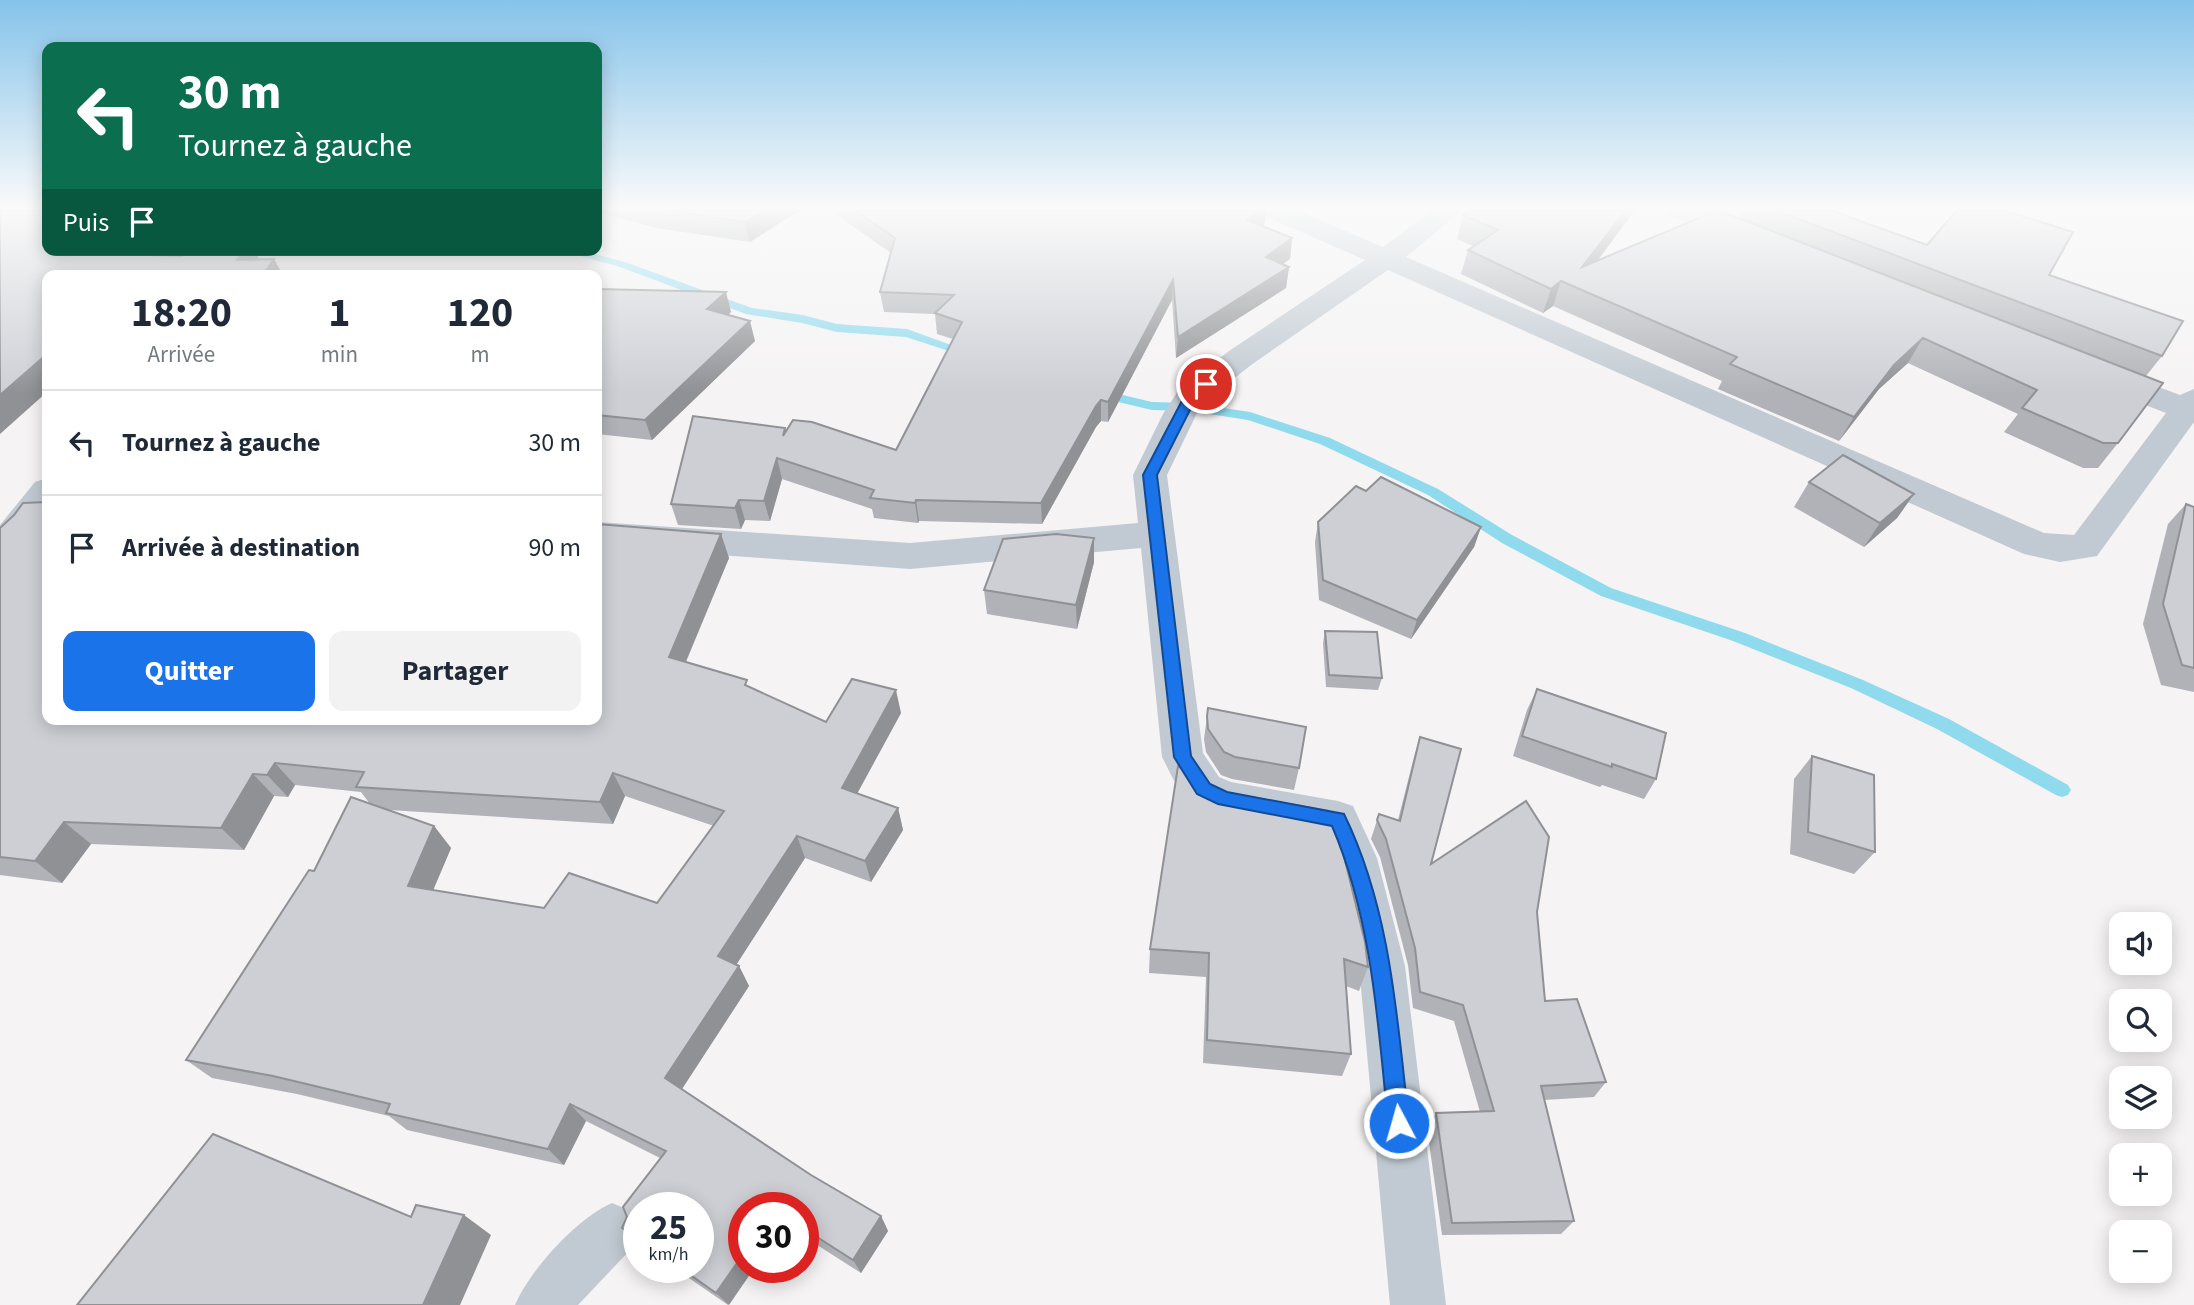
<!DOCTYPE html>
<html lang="fr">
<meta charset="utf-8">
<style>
:root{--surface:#fff;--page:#f2f2f3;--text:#1f2937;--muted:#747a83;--line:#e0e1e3;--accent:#1a73e8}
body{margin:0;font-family:"Source Sans 3",sans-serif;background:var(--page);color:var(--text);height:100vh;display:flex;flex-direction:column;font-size:26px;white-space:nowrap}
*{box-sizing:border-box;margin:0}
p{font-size:23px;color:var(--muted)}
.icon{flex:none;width:38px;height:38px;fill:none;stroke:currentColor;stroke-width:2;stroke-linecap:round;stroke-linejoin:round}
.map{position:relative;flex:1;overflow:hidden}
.side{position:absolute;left:42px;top:270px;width:560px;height:455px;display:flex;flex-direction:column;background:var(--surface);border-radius:14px;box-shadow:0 4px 18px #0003}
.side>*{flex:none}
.hud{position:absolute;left:42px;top:42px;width:560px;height:214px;border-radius:14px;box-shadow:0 4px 18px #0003;background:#0b6e4f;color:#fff;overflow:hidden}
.controls{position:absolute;left:2109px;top:912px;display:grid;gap:14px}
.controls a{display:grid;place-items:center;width:63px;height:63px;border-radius:14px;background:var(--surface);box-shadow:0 4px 18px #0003;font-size:35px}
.speed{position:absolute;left:623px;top:1192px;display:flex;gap:14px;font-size:35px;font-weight:700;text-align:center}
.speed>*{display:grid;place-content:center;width:91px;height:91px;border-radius:50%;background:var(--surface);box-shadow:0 4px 18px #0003;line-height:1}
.speed small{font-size:18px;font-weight:400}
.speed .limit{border:10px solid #d22;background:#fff;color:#111}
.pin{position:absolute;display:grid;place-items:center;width:60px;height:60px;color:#fff;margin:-30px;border:4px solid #fff;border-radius:50%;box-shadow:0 2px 7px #0007}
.me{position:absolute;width:77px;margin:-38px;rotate:354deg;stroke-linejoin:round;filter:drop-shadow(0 0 5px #0008)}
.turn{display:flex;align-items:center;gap:24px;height:147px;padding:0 21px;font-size:32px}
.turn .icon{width:91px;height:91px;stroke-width:2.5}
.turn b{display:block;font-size:49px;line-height:60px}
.then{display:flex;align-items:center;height:66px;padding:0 21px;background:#0003;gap:14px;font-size:26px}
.eta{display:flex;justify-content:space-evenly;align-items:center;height:119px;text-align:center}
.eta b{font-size:42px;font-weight:700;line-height:49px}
.cta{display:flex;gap:14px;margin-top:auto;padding:14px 21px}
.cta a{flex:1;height:80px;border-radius:14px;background:var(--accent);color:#fff;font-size:28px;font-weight:700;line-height:80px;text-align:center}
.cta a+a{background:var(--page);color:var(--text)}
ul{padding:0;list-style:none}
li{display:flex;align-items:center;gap:21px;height:105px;padding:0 21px;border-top:2px solid var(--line)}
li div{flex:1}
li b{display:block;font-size:26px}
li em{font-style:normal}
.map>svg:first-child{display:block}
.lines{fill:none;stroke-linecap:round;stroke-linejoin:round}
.stream{fill:#90daee;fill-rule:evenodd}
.minor{fill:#c1cad2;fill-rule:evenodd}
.wall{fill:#b0b2b7;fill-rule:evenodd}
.shaded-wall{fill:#909195}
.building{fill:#cdcfd5;stroke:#909195;stroke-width:2}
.route{fill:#1a73e8;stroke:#114b97;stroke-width:2}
</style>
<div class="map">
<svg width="2194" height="1305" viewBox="0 0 2194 1305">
<rect width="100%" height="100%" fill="#f5f3f3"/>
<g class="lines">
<!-- stream -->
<g class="stream">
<polygon points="558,250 579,250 625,262 752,308 803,315 837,324 907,329 973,353 967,357 906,337 837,332 802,323 746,314 617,266"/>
<polygon points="1102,390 1152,402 1190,403 1250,412 1330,438 1438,489 1512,535 1611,588 1745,633 1863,680 1949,719 2068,785 2071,790 2068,795 2062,797 2056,795 1937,729 1851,688 1733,641 1601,596 1502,543 1428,495 1320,444 1248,420 1190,411 1152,410 1097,397 1096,394"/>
</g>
<!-- minor -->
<g class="minor">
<path d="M1261 210H1297L1383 247 1432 210H1462L1406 257 2044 533 2074 535 2166 413 2094 385 2089 378 2094 371 2105 368 2116 371 2180 395 2194 389V422L2097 556 2060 562 2024 554 1388 270 1251 365 1201 405 1167 475 1203 753 1219 777 1231 782 1338 801 1353 806 1377 858 1405 966 1446 1305H1390L1359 966 1333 858 1323 835C1284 828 1224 825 1191 803 1179 794 1169 770 1162 757L1141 548 910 569 597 546V522L910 543 1138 523 1133 475 1163 414 1178 391 1229 351 1365 260 1265 216Z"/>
<polygon points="1665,210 1703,210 1756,230 1760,236 1756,242 1746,244 1736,242 1669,216"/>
<polygon points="47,478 47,513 13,558 0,562 0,525 35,482"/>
<path d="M612 1203 631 1211 639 1230 631 1249 578 1305H515C530 1270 577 1218 612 1203Z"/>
</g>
</g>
<!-- wall -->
<g class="wall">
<polygon points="597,210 803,210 792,215 750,242 657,228 597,212"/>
<polygon points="830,210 1266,210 1264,225 1263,226 1292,238 1290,259 1282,264 1289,267 1286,288 1176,358 1172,300 1108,422 1101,421 1096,427 1042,524 919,521 918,523 874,518 872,509 782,479 770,521 745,520 741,529 678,525 671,504 785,428 786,431 896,450 953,339 937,334 935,314 884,312 880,292 891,253"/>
<polygon points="1470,210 1635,210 1597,261 1739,218 1742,210 1830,210 1927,245 2049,275 2162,356 2146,376 2118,443 2098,468 2083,468 2004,432 2018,414 1908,363 1879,389 1839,441 1718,389 1722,381 1553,306 1543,313 1461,274 1468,250 1473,246 1457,239 1463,215"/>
<polygon points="597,289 731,312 728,315 755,341 652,440 597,434"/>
<polygon points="1809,482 1914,494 1897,518 1864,547 1794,507"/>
<polygon points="1366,491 1481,527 1474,547 1411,639 1319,600 1315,542 1318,522"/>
<polygon points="2186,504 2194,507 2194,692 2161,685 2143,624 2168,524"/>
<path d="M0 528 47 719H597L721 534 729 558 686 662 750 687 826 722 901 713 857 794 898 808 903 830 871 882 805 858 736 965 739 966 749 986 682 1089 811 1175 881 1216 888 1231 861 1273 803 1236V1208H744V1267H755L728 1305 673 1267H698L639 1208V1243L622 1228 660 1158 586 1121 564 1165 407 1130 389 1116 297 1094 212 1078 186 1060 314 871 370 804 361 792 295 785 288 797 274 796 244 850 91 844 62 883 0 875ZM625 796 714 826 657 903 544 908 433 890 451 848 434 826 389 810 613 824Z"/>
<polygon points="1094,538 1094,562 1077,629 987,614 984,590"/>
<polygon points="1325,631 1382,678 1378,690 1326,687 1323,643"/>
<polygon points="1537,689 1656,779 1644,799 1602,785 1600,787 1513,756 1527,710"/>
<polygon points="1207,716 1299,768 1294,790 1232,779 1221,775 1206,752 1204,739"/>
<polygon points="1420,737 1431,864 1537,912 1545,1001 1606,1082 1594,1097 1544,1100 1574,1221 1561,1234 1442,1235 1427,1128 1436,1113 1480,1112 1454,1021 1413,1008 1408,965 1380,857 1371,839 1379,814 1398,820 1414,757"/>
<polygon points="1812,756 1875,852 1854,874 1790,854 1794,779"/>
<polygon points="1178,766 1368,967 1359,991 1346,986 1351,1054 1342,1076 1203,1063 1206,977 1149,973 1150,949"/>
</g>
<!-- shaded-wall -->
<g class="shaded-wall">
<polygon points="764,210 803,210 792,215 750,242 745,222"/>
<polygon points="1260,210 1266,210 1264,225 1245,240 1247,220"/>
<polygon points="1626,210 1635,210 1577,288 1582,267"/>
<polygon points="1292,238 1290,259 1264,278 1266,257"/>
<polygon points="140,250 164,250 171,261 167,275"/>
<polygon points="246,250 254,250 264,267 237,260"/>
<polygon points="274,259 283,275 263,275"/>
<polygon points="1289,267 1286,288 1176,358 1178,337"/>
<polygon points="1173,280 1172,300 1108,422 1108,402"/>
<polygon points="1561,281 1553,306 1543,313 1551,289"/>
<polygon points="726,292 731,312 713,329 707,309"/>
<polygon points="750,321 755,341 652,440 645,420"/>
<polygon points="1923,338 1908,363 1879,389 1839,441 1854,417 1894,365"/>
<polygon points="47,354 47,392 0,434 0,395"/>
<polygon points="1101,400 1101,421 1096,427 1042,524 1041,503 1096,406"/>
<polygon points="777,458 782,479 770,521 764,501"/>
<polygon points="1914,494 1897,518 1864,547 1880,523"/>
<polygon points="739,500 745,520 741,529 735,508"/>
<polygon points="916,500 919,521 918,523 915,503"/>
<polygon points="1481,527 1474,547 1411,639 1417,620"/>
<polygon points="721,534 729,558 678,680 669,657"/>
<polygon points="1094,538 1094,562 1077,629 1076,605"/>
<polygon points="896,690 901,713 848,810 842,788"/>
<polygon points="275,763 295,785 288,797 267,775"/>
<polygon points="613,773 625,796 613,824 600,802"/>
<polygon points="253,774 274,796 244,850 221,828"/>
<polygon points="898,808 903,830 871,882 865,861"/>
<polygon points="64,822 91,844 62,883 35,861"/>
<polygon points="434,826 451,848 426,907 408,886"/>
<polygon points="797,836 805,858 729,976 718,956"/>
<polygon points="739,966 749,986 678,1095 665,1078"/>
<polygon points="570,1104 586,1121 564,1165 548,1149"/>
<polygon points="464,1215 491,1235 460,1305 423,1305"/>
<polygon points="881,1216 888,1231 861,1273 853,1260"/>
<polygon points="744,1253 744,1267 755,1267 729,1305 716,1293"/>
</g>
<!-- building -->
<g class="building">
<polygon points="0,210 47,210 47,250 153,250 152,255 182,256 185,250 246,250 237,260 274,259 263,275 47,275 47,354 0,395"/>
<polygon points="664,210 764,210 745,222"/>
<polygon points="855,210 1260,210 1247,220 1292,238 1266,257 1289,267 1178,337 1173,280 1108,402 1101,400 1096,406 1041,503 916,500 915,503 870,498 874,490 777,458 764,501 739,500 735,508 671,504 693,416 785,428 783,436 793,420 812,422 896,450 962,322 935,313 954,295 880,292 895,238"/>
<polygon points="1470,210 1626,210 1582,267 1718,210 2163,383 2118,443 2103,443 2022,408 2037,390 1923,338 1894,365 1854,417 1730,364 1737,357 1561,281 1551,289 1468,250 1498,230 1463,215"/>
<polygon points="1775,210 1830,210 1927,245 1957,210 2003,210 2073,232 2049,275 2183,321 2162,356"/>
<polygon points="597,289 726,292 707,309 750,321 645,420 597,415"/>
<polygon points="1843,455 1914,494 1880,523 1809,482"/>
<polygon points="1381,477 1481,527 1417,620 1323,580 1318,522 1356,486 1366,491"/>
<polygon points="47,502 47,719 597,719 597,524 721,534 669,657 747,680 745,685 826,722 852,679 896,690 842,788 898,808 865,861 797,836 718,956 739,966 665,1078 811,1175 881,1216 853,1260 803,1228 803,1208 744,1208 744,1253 716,1293 679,1267 698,1267 698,1208 639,1208 639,1239 622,1228 627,1217 623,1207 666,1151 570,1104 548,1149 386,1113 390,1104 273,1076 186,1060 309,870 314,871 351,797 434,826 408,886 544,908 569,873 657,903 724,811 613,773 600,802 356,787 364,772 275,763 267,775 253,774 221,828 64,822 35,861 0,857 0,528 14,515 23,503"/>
<polygon points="2186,504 2194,507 2194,668 2182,665 2163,604"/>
<polygon points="1056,534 1094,538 1076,605 984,590 1003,539"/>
<polygon points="1325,631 1377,632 1382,678 1329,675"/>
<polygon points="1537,689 1666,733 1656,779 1612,764 1612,767 1522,736"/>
<polygon points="1208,708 1306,727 1299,768 1235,757 1224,752 1208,729 1207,716"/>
<polygon points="1420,737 1461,749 1431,864 1526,801 1549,837 1537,912 1545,1001 1577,999 1606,1082 1541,1086 1574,1221 1452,1223 1436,1113 1494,1111 1463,1005 1420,992 1415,948 1386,839 1377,820 1379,814 1400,821"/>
<polygon points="1812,756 1874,775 1875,852 1808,832"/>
<polygon points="1178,766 1193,778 1223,792 1328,811 1338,832 1365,942 1368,967 1344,959 1351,1054 1207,1040 1209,953 1150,949"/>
<polygon points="213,1134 411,1217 416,1205 464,1215 423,1305 77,1305"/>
</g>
<!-- sky -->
<linearGradient id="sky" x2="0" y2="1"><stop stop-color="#85c3ea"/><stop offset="0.53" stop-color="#fafafa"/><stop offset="1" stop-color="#fafafa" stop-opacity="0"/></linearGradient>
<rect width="2194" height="393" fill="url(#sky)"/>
<!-- route -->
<path class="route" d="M1206 380 1213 384 1195 400 1157 475 1191 756 1210 784 1227 792 1344 814C1391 910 1397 1018 1409 1123L1406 1130 1399 1133 1391 1130 1388 1123C1378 1023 1372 919 1332 826L1218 804 1197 794 1174 757 1143 475 1185 395Z"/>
</svg>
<div class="controls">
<a><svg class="icon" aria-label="sound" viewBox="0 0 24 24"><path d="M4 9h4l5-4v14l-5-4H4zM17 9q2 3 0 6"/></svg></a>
<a><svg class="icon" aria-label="search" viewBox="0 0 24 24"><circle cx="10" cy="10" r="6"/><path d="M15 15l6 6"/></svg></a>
<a><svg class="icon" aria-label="layers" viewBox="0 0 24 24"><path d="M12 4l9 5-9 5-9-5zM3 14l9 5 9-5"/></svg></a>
<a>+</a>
<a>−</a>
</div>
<div class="speed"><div>25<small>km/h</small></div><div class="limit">30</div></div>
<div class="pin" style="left:1206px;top:384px;background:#d93025"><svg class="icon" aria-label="arrive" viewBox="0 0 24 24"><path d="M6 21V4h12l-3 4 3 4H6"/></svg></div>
<svg class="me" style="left:1399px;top:1123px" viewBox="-20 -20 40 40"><circle r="17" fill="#1a73e8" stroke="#fff" stroke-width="3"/><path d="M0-11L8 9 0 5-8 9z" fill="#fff"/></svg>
<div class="hud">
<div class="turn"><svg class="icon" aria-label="left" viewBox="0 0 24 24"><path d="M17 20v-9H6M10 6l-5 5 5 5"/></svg><div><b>30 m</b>Tournez à gauche</div></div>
<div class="then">Puis<svg class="icon" aria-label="arrive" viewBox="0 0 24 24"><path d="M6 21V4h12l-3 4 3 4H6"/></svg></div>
</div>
<section class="side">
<div class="eta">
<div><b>18:20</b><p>Arrivée</p></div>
<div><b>1</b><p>min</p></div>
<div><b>120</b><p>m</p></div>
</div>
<ul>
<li><svg class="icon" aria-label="left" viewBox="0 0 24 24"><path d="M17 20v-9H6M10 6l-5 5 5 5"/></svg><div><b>Tournez à gauche</b></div><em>30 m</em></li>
<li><svg class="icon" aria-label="arrive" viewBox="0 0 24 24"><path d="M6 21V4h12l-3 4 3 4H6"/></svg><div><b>Arrivée à destination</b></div><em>90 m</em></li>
</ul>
<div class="cta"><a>Quitter</a><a>Partager</a></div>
</section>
</div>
